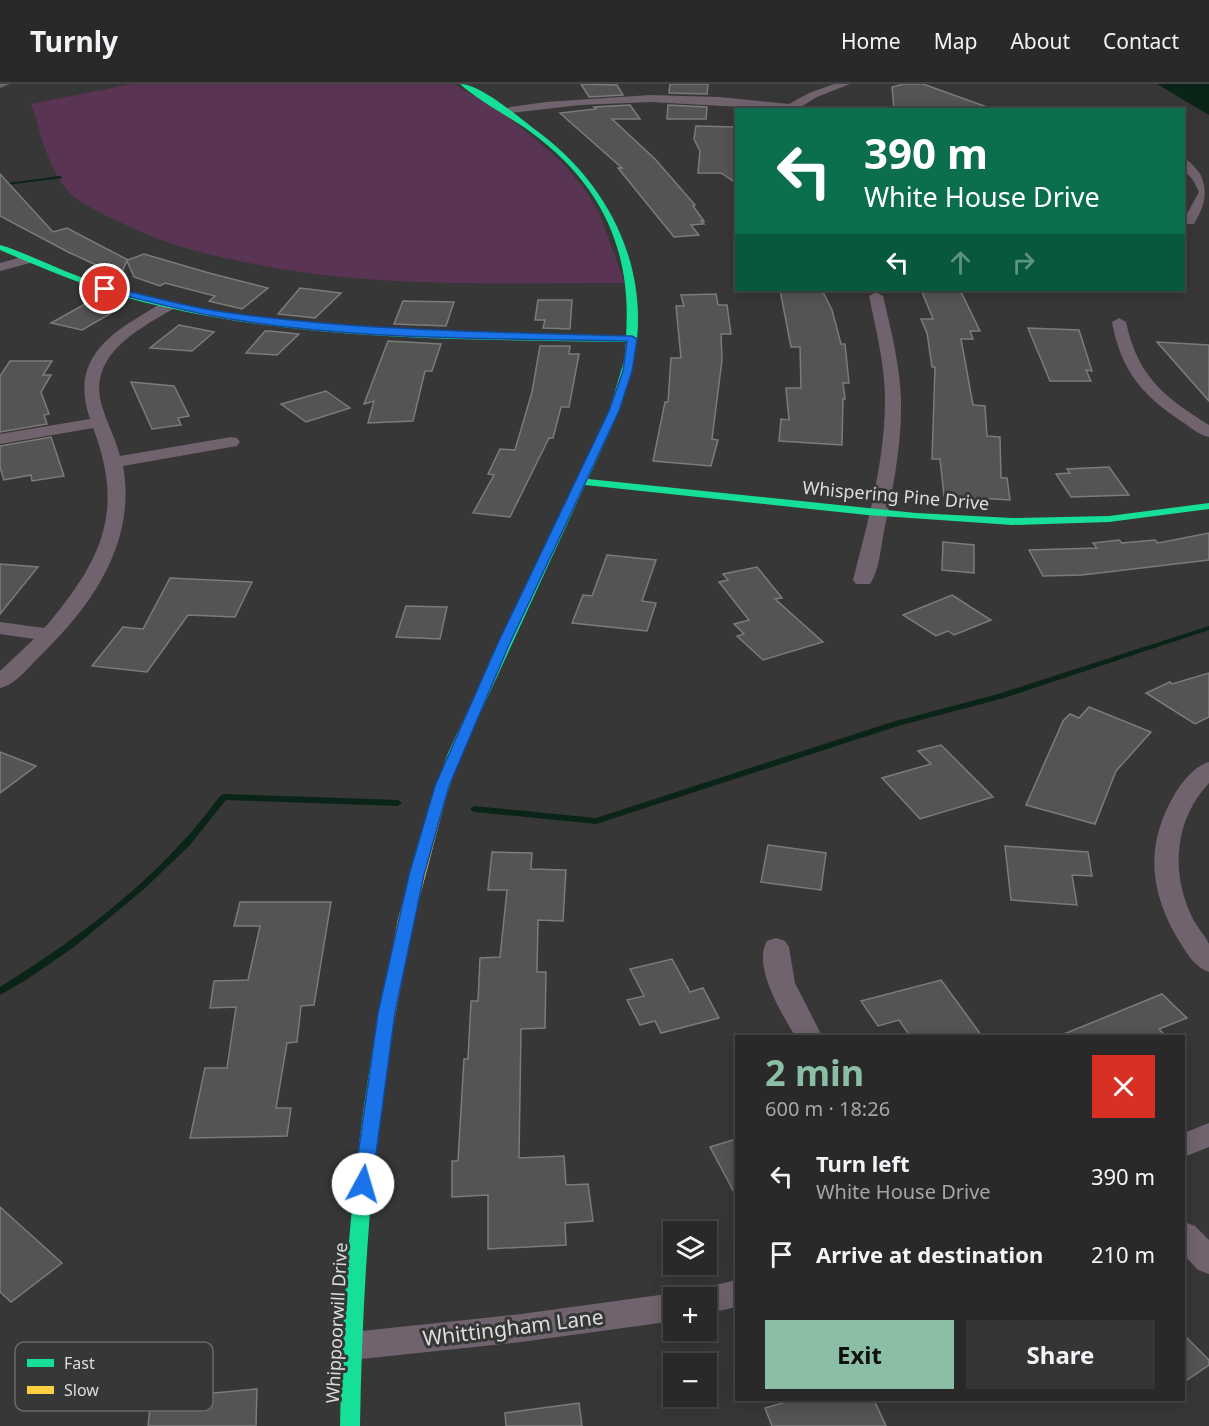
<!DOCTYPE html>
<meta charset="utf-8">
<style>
:root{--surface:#292929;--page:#353535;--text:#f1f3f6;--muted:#a5a6a8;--line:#454546;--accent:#8abfa5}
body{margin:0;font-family:"Noto Sans",sans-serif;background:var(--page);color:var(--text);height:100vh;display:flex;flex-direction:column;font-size:22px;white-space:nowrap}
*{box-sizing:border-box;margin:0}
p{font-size:20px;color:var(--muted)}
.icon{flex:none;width:33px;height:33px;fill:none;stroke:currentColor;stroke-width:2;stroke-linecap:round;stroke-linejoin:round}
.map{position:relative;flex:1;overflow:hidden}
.side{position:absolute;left:735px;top:951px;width:450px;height:366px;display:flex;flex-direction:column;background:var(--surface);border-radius:0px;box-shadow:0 3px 15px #0003,0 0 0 2px var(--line)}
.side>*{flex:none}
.banner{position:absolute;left:735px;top:24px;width:450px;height:183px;border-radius:0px;box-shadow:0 3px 15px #0003,0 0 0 2px var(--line);background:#0b6e4f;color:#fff;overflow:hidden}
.tools{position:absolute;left:663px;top:1137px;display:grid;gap:12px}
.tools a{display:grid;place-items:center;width:54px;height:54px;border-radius:0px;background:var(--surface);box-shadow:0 3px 15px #0003,0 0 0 2px var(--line);font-size:30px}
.pin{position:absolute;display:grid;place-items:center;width:51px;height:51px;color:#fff;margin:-26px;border:3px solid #fff;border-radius:50%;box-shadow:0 2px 6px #0007}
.me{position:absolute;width:66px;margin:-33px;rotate:6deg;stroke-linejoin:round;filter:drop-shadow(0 0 4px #0008)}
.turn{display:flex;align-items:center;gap:21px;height:126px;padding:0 30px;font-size:27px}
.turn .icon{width:78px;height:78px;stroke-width:2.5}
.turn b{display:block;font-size:42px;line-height:51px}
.lanes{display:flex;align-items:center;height:57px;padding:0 30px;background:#0003;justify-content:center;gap:30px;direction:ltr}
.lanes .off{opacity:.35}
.round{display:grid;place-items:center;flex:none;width:63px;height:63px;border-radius:0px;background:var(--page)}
.overview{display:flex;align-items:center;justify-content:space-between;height:102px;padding:0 30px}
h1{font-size:36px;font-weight:700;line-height:45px;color:var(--accent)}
.cta{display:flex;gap:12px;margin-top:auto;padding:12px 30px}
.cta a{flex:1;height:69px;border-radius:0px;background:var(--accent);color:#111;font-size:24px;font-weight:700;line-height:69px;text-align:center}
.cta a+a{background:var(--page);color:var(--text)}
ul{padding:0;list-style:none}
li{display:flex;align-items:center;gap:18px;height:78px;padding:0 30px}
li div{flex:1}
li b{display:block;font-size:22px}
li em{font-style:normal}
header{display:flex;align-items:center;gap:36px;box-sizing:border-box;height:84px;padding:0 30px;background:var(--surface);border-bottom:2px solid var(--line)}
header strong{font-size:28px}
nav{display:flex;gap:33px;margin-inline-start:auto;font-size:21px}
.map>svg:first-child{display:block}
.green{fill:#5a3453}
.water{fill:#0a2417}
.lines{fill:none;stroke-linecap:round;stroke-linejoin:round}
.stream{fill:#0a2417;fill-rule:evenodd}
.building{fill:#545454;stroke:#7b7b7b;stroke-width:1.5}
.street{fill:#71636e;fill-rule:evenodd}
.fast{fill:#16e098;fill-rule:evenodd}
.slow{fill:#ffcf43;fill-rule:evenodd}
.route{fill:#1a73e8;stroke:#114b97;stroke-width:1.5}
.labels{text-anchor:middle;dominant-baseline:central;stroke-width:6;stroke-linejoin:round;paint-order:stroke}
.street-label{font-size:18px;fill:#dcdddc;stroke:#363837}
.near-street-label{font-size:21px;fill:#dcdddc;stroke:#363837}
.key{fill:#363837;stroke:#686a69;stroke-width:1.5}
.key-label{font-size:16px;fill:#dcdddc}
</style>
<header>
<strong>Turnly</strong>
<nav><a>Home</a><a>Map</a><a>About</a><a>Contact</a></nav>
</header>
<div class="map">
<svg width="1209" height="1342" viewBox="0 0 1209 1342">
<rect width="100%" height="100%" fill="#373737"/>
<!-- green -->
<path class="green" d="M132 0H454L506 31 561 77 586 107 599 129 625 199C498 199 370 205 244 178 204 170 165 160 128 142 110 133 87 124 72 111 49 90 41 49 31 20Z"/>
<!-- water -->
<polygon class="water" points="1157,0 1209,0 1209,31"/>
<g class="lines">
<!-- stream -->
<g class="stream">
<polygon points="60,92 62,93 62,94 0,102 0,100"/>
<polygon points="1209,542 1209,546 1004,614 898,642 596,740 474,728 470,725 474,722 596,734 892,638 998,610"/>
<path d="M224 710 398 716 402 719 398 722 226 716 189 762 143 806 74 863 26 896 0 911V903C66 862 131 815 183 757 197 743 208 727 221 711Z"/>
</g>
</g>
<!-- building -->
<g class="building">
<polygon points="581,0 617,1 623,11 589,13"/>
<polygon points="670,0 708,0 707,10 669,9"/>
<polygon points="904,0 923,0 987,23 986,26 894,26 892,3"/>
<polygon points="630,21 640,35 612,35 655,75 695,121 693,122 704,137 701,137 704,140 691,141 699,151 674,153 618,84 622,84 560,29 596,25 594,23"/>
<polygon points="668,21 707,23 706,35 667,35"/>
<polygon points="696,42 736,43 736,99 721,89 698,89 700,67 694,55"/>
<polygon points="0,90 53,148 67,144 128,176 144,170 209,189 268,204 242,225 209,217 215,212 165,199 160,202 134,193 127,177 120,192 68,168 0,132"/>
<polygon points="300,204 341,209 315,234 278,230"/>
<polygon points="780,206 822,206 832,226 841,260 845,260 849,299 843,299 845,315 843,315 842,361 779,357 781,335 789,336 786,304 801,304 800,263 791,263"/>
<polygon points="922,208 961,208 980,247 970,247 973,255 961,255 973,321 985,322 987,352 1000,353 1001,394 1007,394 1010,416 944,412 940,375 932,375 935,283 932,283 927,249 921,235 933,235"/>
<polygon points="716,210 718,221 727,221 731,250 721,250 722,276 712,355 718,356 711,382 653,377 665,318 668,318 671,274 681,274 676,222 684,222 681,211"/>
<polygon points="538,216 572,216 570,245 543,244 545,236 535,236"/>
<polygon points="403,217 454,218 446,242 394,240"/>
<polygon points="85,220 115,227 82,246 51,239"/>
<polygon points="179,241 214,248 192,267 150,264"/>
<polygon points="1028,244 1079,246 1092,287 1086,286 1091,297 1050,297"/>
<polygon points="265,247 270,247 299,250 277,271 246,269"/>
<polygon points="388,257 441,260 432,287 425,287 413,337 368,339 374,317 364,320"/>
<polygon points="1157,258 1209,261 1209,317"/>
<polygon points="540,262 570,262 569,270 579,270 569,323 561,323 553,354 549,354 510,433 473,429 494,391 488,390 500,365 515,366 532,308"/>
<polygon points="10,277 52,277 43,291 51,291 41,308 49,330 44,331 47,340 0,348 0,292"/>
<polygon points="131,298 174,302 189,332 178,334 181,341 152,345"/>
<polygon points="326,307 350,324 306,338 281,320"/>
<polygon points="51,353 64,392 32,397 31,391 4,396 0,383 0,362"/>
<polygon points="1109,383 1129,411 1071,413 1056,390 1070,389 1067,385"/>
<polygon points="1209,449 1209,476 1082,491 1043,492 1029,466 1097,464 1093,459 1119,456 1122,459 1155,456 1158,459"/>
<polygon points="943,458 974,461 974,489 942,486"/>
<polygon points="607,471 656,476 642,517 656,519 647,547 572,539 583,511 592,512"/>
<polygon points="0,480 38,483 0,530"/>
<polygon points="757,483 782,514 775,515 823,558 763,576 737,552 744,550 734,540 749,536 719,498 728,496 723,490"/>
<polygon points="170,494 252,498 235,533 188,531 147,588 92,582 123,543 143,545"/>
<polygon points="952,511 991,536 954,551 948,547 936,552 903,531"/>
<polygon points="406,522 447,523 440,555 396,553"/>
<polygon points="1209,589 1209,633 1195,640 1146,609 1170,598 1172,600"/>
<polygon points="1089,623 1151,648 1116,687 1095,740 1026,721 1063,637 1070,630 1079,634"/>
<polygon points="941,661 993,713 920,735 882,694 931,680 918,667"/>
<polygon points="0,668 36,682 0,709"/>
<polygon points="768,761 826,769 821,806 761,798"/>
<polygon points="1005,762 1088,768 1092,792 1072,791 1077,821 1011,816"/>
<polygon points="492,768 532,769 531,785 566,786 563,837 538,836 537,888 546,888 545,944 521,945 519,1074 564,1072 566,1101 588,1100 593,1137 565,1139 566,1161 488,1165 488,1111 452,1113 452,1077 458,1077 464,975 468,975 471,917 478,917 480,874 500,873 507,806 488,806"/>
<polygon points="240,818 331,818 314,921 301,922 297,958 287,959 276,1024 291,1024 287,1052 190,1054 205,984 227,984 236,923 210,924 214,897 248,896 260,842 234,842"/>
<polygon points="672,875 690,908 703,904 719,934 661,949 655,937 640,941 627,916 644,912 630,885"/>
<polygon points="941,896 982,952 910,952 899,936 878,942 861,917"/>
<polygon points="1162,910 1187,934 1159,945 1166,952 1059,952"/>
<polygon points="736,1055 736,1112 710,1063"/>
<polygon points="0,1123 62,1179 11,1218 0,1208"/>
<polygon points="1184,1251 1209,1276 1209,1281 1184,1298"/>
<polygon points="257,1305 256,1342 148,1342 151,1315"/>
<polygon points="793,1316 874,1316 886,1342 772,1342 765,1324"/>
<polygon points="579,1319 582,1342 506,1342 505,1329"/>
</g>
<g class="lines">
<!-- street -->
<g class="street">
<polygon points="0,0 10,0 0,4"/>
<polygon points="834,0 850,0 817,13 796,26 650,18 581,21 510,29 504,26 510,23 546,18 650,11 719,13 789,20 809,9"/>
<path d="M1184 75C1191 77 1194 83 1199 88 1209 106 1205 122 1194 140H1184V135L1199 108 1193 96 1184 86Z"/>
<polygon points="25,172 32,176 30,179 0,187 0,179"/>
<path d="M876 208 883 212C891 246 900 281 901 316 902 360 893 404 884 447 881 463 879 487 870 500H856L853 496C868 437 885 377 885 316 885 281 876 246 869 212Z"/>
<path d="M170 217 177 221 175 224C142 243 92 268 100 314 104 334 115 352 120 372L231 353 237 354 240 358 237 362 231 363 123 382C137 458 92 522 39 573 28 584 15 601 0 604V587L34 555 0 550V538L44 544 48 540C102 475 125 427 93 344L0 360V350L90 335C73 286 96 259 137 234 147 228 158 220 170 217Z"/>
<path d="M1119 234 1126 238C1138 293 1163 312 1209 341V353C1199 351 1190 343 1181 337 1141 310 1121 286 1112 238Z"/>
<path d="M1209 678V699C1175 735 1170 787 1192 833 1196 842 1205 851 1209 860 1209 867 1209 880 1209 888 1196 884 1188 871 1181 860 1149 809 1144 760 1176 708 1183 697 1196 681 1209 678Z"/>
<path d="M776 854 785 857 789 863 795 899 822 952H795C782 930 752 882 767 857Z"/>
<polygon points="1209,1039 1209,1063 1184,1073 1184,1049"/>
<polygon points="1184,1138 1195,1142 1209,1156 1209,1190 1198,1186 1184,1171"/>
<polygon points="736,1196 736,1223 706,1230 706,1214 691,1214 695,1206"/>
<polygon points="674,1209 685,1214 674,1214 674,1237 521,1258 352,1276 340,1272 336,1262 340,1252 352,1248 521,1230"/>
</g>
<!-- fast -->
<g class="fast">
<path d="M460 0C480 0 516 31 533 44 608 97 652 184 634 276 625 318 606 356 588 395L916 429 1012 434 1109 432 1209 419V425L1109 438 1012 441 867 431 585 401 462 669 447 710 445 713H435L433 710 448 669 609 327 624 277 626 258C460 255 290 258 128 214 84 202 42 184 0 166V161C17 166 34 174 51 181 83 195 116 207 150 215 306 250 467 250 626 252 632 166 602 101 532 49 509 32 480 18 460 0Z"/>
<path d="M380 963 386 965 388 969C370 1093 362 1217 360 1342H340C342 1217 352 1093 372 969L374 965Z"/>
</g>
<!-- slow -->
<polygon class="slow" points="440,706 447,710 414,835 388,969 386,973 380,975 374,973 372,969 398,835 433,710"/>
</g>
<!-- route -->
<path class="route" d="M105 202C142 210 179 221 217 227 355 247 493 248 632 252L637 255 632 287 619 327 509 561 449 702 424 791 395 929 372 1100 369 1105 363 1107 356 1105 354 1100 378 929 409 791 435 702 497 561 609 327 623 287 627 257C490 254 349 257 213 232 176 225 139 215 102 206L101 205Z"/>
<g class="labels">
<!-- street labels -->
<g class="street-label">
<text transform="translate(896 411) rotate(5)">Whispering Pine Drive</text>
<text transform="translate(336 1239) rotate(-87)">Whippoorwill Drive</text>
</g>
<!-- near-street labels -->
<g class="near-street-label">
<text transform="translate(513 1243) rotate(-7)">Whittingham Lane</text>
</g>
</g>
<!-- legend -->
<rect x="15" y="1258" width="198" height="69" rx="9" class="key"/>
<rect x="27" y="1275" width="27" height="8" fill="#16e098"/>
<rect x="27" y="1302" width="27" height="8" fill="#ffcf43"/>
<g class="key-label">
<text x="64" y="1285">Fast</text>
<text x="64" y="1312">Slow</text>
</g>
</svg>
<div class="tools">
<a><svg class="icon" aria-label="layers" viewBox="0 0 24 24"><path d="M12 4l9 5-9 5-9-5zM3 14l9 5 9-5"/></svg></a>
<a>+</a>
<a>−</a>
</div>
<div class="pin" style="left:105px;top:205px;background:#d93025"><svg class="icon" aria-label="arrive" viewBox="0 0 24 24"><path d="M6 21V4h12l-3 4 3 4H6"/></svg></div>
<svg class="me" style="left:363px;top:1100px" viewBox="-20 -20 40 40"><circle r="19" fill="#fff"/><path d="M0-13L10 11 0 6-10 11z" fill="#1a73e8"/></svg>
<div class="banner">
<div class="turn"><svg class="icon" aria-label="left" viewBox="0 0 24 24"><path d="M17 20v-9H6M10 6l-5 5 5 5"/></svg><div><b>390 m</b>White House Drive</div></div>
<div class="lanes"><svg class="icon" aria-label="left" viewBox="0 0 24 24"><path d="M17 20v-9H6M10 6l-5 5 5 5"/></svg><svg class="icon off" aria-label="ahead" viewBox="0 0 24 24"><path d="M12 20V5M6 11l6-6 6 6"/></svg><svg class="icon off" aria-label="right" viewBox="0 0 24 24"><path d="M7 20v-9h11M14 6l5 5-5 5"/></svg></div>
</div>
<section class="side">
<div class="overview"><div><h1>2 min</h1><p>600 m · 18:26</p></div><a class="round" style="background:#d93025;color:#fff"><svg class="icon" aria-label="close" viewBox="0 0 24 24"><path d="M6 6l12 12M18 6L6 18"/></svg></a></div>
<ul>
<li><svg class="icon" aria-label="left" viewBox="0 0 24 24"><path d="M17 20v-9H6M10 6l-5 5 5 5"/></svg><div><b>Turn left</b><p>White House Drive</p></div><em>390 m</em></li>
<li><svg class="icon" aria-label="arrive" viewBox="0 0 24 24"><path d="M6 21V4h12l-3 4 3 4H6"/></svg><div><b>Arrive at destination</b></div><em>210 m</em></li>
</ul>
<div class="cta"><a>Exit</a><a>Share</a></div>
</section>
</div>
